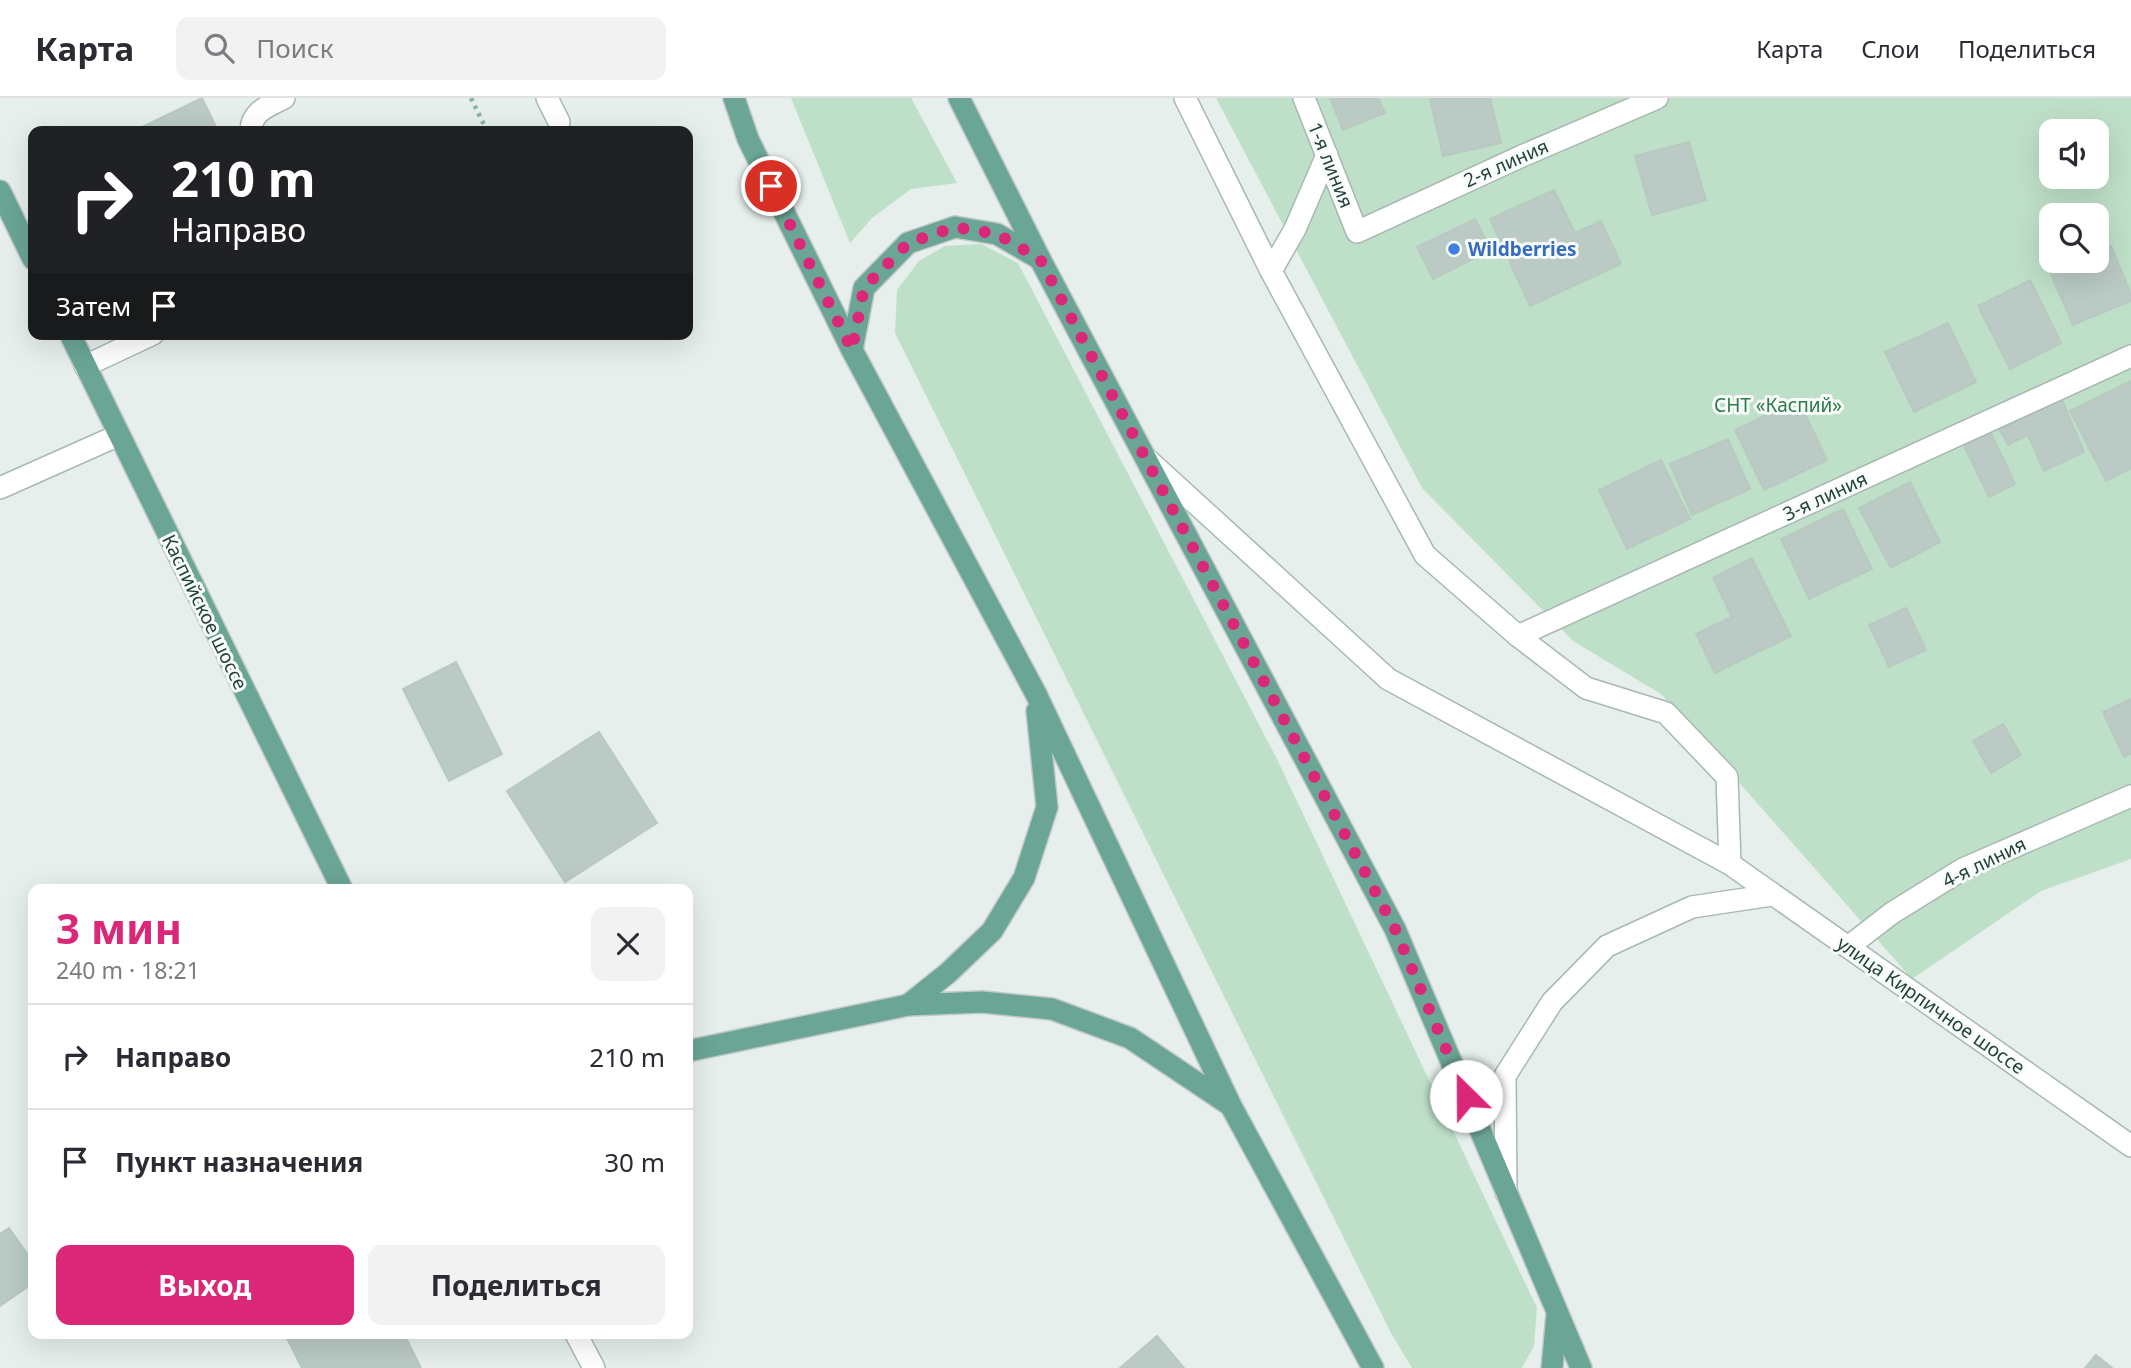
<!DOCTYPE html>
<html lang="ru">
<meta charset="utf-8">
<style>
:root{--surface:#fff;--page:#f2f2f3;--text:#2b2b33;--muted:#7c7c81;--line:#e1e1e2;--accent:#db2777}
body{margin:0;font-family:"Noto Sans",sans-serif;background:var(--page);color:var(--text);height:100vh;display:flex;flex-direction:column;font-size:26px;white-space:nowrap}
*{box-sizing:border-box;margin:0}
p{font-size:23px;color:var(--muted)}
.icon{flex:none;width:38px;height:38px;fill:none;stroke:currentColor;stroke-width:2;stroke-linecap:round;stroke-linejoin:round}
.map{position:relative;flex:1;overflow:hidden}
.panel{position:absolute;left:28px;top:786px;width:665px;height:455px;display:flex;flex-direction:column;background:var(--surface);border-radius:14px;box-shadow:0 7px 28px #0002}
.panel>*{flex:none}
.top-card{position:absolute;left:28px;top:28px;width:665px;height:214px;border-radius:14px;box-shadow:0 7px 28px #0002;background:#202124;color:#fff;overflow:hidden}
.fabs{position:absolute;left:2039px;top:21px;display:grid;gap:14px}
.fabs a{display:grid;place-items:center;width:70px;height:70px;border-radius:14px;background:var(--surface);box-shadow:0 7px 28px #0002;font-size:35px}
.pin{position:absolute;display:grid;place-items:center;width:60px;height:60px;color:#fff;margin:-30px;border:4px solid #fff;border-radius:50%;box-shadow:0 2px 7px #0007}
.me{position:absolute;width:77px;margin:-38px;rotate:337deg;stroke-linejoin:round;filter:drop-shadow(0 0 5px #0008)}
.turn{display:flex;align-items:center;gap:24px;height:147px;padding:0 28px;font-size:32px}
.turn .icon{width:91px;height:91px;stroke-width:2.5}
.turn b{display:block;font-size:49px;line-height:60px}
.then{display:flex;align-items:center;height:66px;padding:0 28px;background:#0003;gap:14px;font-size:26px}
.round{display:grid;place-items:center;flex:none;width:74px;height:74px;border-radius:14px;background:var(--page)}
.headline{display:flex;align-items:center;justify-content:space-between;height:119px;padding:0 28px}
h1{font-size:42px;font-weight:700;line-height:52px;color:var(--accent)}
.cta{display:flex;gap:14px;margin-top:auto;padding:14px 28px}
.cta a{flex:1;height:80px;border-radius:14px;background:var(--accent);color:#fff;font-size:28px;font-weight:700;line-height:80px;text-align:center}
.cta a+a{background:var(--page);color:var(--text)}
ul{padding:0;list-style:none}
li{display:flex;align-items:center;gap:21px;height:105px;padding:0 28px;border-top:2px solid var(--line)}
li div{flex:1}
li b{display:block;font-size:26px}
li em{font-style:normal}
header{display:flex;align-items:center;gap:42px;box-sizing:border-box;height:98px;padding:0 35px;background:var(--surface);border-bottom:2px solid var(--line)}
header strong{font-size:33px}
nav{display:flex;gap:38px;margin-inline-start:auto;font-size:24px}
.search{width:490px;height:63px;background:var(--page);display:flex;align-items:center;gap:18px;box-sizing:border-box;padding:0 24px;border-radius:14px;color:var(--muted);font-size:26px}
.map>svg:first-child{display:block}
.green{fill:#bfe0c8;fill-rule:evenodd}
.building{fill:#bbcac4;stroke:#b8c9c2;stroke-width:2}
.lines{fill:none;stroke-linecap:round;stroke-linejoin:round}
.minor-casing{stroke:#a8b8b2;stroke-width:24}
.major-casing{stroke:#c2cac8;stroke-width:24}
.path{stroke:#86b3a5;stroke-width:4.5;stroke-dasharray:3.5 5;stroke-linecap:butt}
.minor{stroke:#fff;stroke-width:21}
.major{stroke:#6aa596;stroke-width:21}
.route{stroke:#db2777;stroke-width:12;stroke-dasharray:0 21.6}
.shop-dot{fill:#3f7fe0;stroke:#f7fbf9;stroke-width:2.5}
.labels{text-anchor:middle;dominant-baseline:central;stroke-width:6;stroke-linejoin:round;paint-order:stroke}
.street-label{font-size:19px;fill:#24423a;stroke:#f7fbf9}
.shop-label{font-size:19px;font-weight:bold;fill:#366cbe;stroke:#f7fbf9;text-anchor:start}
.park-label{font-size:19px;fill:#2d7a4b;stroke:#f7fbf9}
</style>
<header>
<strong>Карта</strong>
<div class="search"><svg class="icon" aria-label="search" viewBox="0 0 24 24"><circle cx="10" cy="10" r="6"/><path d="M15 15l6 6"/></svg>Поиск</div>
<nav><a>Карта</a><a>Слои</a><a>Поделиться</a></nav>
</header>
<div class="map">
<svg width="2131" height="1270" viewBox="0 0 2131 1270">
<rect width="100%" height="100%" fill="#e6efeb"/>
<!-- green -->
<g class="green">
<polygon points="791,0 911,0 957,85 911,91 872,120 850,145"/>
<path d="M1216 0H2131V761L2041 793 1912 881 1661 596 1573 543 1422 390ZM2051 33H2096V79H2051ZM2051 117H2096V163H2051Z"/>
<polygon points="981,146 1018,165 1277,661 1537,1210 1534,1248 1522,1270 1412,1270 1391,1235 895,235 897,192 919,163 945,148"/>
</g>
<!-- building -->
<g class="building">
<polygon points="202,0 218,33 134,33"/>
<polygon points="1330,0 1378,0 1385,15 1343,32"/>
<polygon points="1430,0 1490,0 1501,45 1443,58"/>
<polygon points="1689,44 1706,102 1652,117 1635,58"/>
<polygon points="1554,92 1575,135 1601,123 1621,166 1530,208 1490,121"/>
<polygon points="1475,121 1491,152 1433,181 1417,149"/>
<polygon points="2111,148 2131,196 2131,203 2073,227 2050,174 2076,163 2096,163 2096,154"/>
<polygon points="2030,182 2061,245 2010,271 1978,208"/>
<polygon points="1948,225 1976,284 1914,314 1885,254"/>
<polygon points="2131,283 2131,370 2106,383 2070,313"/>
<polygon points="1798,302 1827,362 1764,392 1735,332"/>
<polygon points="2062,302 2084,354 2044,373 2028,337 2008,347 1998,329"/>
<polygon points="1991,335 2015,386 1989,399 1964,348"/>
<polygon points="1728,341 1750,391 1692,417 1670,366"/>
<polygon points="1661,362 1690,421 1627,451 1599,392"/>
<polygon points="1910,384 1940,444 1891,470 1859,410"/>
<polygon points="1843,411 1872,471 1809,501 1781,441"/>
<polygon points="1752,460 1791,538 1715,575 1696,536 1732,519 1713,480"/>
<polygon points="1906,510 1926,552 1889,569 1869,527"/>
<polygon points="456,564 502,656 449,683 403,591"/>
<polygon points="2131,601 2131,656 2124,659 2103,614"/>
<polygon points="2003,626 2021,657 1991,675 1973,643"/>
<polygon points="599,634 657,725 565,784 507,693"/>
<polygon points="9,1130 33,1164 33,1185 0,1208 0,1136"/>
<polygon points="285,1236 404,1236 421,1270 302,1270"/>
<polygon points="1157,1238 1184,1270 1120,1270"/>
<polygon points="2096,1257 2112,1270 2085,1270"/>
</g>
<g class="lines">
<!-- minor casing -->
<g class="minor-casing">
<g id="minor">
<polyline points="547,0 559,24"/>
<polyline points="1185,0 1271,173 1425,457 1518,538 1586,590 1666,615 1727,679 1730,766"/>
<polyline points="1304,0 1357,134 1522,58 1657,0"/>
<path d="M251 33C251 13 269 8 284 0"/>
<polyline points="1271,173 1295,131 1327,57"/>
<polyline points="85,268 153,236"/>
<polyline points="1147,361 1388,581 1730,766 2131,1048"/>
<polyline points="0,390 119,337"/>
<polyline points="1518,538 2131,258"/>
<polyline points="1848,849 1892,815 1963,771 2131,698"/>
<polyline points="1506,1094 1505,978 1552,904 1607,848 1692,809 1772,797"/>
<polyline points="576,1236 594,1270"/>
</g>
</g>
<!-- major casing -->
<g class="major-casing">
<g id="major">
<polyline points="734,0 748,41 852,252 1036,596 1231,1008 1373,1270"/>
<polyline points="959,0 1040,161 1395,831 1581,1270"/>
<polyline points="0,93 33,161"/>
<polyline points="70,236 342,791"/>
<polyline points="852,252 864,190 908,145 955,129 997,136 1040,161"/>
<polyline points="908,907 948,875 992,833 1024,780 1047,709 1037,613"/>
<polyline points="688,953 908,907 982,904 1052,911 1130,940 1230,1007"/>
<polyline points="1552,1270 1557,1216"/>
</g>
</g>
<!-- path -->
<polyline class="path" points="471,0 487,33"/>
<!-- minor -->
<use href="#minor" class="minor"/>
<!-- major -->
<use href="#major" class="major"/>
</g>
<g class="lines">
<!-- route -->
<polyline class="route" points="771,88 852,252 864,190 908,145 955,129 997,136 1040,161 1395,831 1466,998"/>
</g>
<!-- markers -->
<circle class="shop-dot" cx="1454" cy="151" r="7"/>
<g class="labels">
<!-- street labels -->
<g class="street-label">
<text transform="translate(1506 65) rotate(-24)">2-я линия</text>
<text transform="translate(1331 67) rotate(68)">1-я линия</text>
<text transform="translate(1825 398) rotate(-25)">3-я линия</text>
<text transform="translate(205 514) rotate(64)">Каспийское шоссе</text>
<text transform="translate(1984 764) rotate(-26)">4-я линия</text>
<text transform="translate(1931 907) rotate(35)">улица Кирпичное шоссе</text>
</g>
<!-- shop labels -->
<g class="shop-label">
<text x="1468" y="151">Wildberries</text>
</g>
<!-- park labels -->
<g class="park-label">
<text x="1778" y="307">СНТ «Каспий»</text>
</g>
</g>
</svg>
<div class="fabs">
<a><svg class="icon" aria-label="sound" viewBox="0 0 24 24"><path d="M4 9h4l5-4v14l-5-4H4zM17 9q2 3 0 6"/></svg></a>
<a><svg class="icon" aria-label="search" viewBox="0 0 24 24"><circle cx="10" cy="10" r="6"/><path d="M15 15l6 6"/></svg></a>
</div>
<div class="pin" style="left:771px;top:88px;background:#d93025"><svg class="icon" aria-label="arrive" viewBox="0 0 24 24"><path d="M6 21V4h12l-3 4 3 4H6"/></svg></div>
<svg class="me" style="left:1466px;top:998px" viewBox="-20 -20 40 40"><circle r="19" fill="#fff"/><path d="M0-13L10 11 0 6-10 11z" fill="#db2777"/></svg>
<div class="top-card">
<div class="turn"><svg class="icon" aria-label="right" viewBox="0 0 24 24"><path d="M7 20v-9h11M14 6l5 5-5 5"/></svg><div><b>210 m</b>Направо</div></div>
<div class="then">Затем<svg class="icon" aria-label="arrive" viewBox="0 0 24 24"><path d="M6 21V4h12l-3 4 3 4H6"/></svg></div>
</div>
<section class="panel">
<div class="headline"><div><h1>3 мин</h1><p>240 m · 18:21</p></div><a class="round"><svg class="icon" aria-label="close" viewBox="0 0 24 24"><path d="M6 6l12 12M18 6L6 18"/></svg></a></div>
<ul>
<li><svg class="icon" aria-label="right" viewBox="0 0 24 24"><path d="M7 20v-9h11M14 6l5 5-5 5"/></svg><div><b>Направо</b></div><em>210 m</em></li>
<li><svg class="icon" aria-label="arrive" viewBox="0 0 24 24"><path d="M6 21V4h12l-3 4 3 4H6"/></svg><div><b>Пункт назначения</b></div><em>30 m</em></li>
</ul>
<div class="cta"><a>Выход</a><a>Поделиться</a></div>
</section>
</div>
